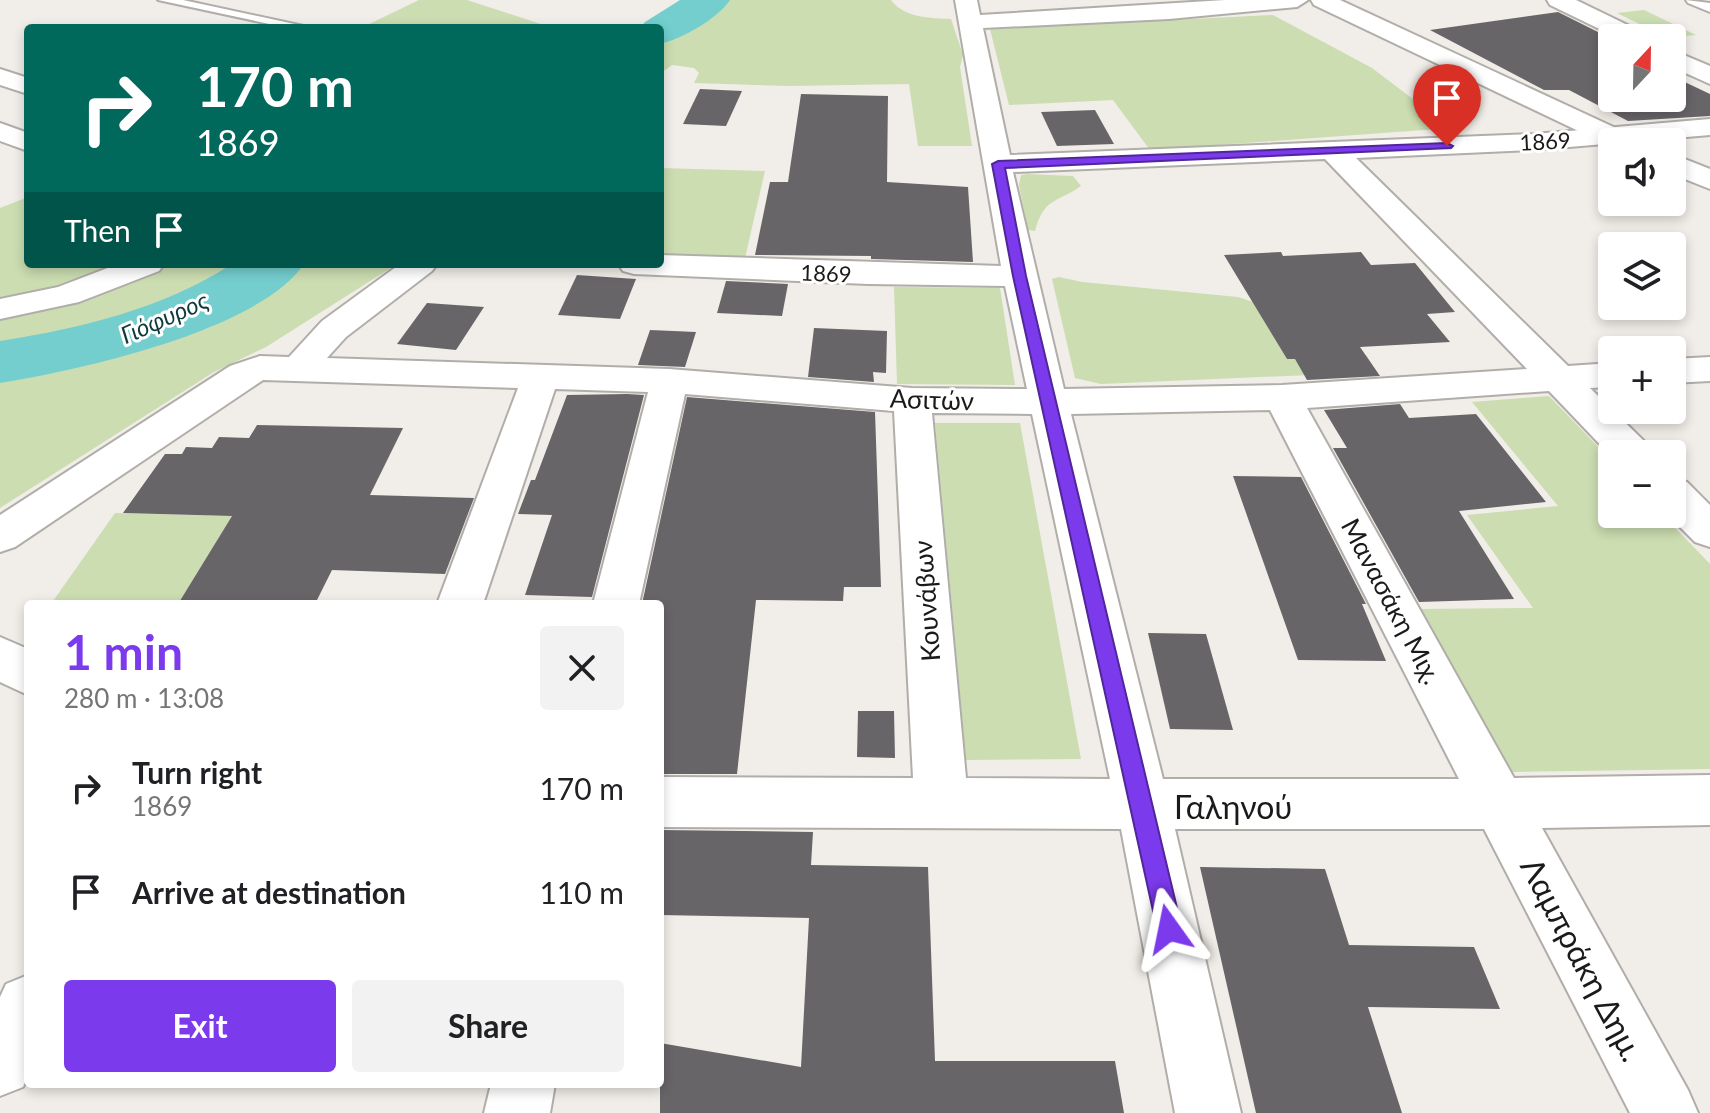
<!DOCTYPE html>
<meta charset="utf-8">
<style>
:root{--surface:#fff;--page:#f2f2f2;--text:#202124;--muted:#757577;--accent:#7c3aed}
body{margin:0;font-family:Lato,sans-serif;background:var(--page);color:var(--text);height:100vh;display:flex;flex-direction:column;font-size:30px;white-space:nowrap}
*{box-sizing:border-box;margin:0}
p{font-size:26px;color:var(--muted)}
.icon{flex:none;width:44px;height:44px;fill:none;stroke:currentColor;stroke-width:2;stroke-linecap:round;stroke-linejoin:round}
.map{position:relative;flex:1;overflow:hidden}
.sheet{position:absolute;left:24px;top:600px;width:640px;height:488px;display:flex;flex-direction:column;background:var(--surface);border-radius:8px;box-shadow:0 4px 12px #0003}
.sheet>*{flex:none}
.banner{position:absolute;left:24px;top:24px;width:640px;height:244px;border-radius:8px;box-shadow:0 4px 12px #0003;background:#00695c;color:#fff;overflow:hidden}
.needle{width:52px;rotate:22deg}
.tools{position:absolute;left:1598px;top:24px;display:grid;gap:16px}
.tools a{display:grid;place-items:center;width:88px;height:88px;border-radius:8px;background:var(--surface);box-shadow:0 4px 12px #0003;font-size:40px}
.pin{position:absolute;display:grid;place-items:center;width:68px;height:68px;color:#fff;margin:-82px -34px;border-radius:50% 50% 50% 0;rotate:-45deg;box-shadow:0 0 8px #0007}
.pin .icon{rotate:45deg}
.me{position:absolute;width:88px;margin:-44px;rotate:348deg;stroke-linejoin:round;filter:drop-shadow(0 0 6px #0008)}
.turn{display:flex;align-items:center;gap:28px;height:168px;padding:0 40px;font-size:36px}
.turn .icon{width:104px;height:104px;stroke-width:2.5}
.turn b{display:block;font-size:56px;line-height:68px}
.then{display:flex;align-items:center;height:76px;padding:0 40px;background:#0003;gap:16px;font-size:30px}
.round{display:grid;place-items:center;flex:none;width:84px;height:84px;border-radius:8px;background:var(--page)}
.overview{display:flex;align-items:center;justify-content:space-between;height:136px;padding:0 40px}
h1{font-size:48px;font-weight:700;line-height:60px;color:var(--accent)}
.cta{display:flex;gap:16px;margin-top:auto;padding:16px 40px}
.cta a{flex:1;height:92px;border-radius:8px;background:var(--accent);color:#fff;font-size:32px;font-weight:700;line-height:92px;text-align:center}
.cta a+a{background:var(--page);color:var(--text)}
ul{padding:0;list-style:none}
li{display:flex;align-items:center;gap:24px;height:104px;padding:0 40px}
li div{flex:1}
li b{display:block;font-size:30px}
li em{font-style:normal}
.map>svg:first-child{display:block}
.green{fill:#cbddb1}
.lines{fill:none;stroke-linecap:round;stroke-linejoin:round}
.river{fill:#74cece;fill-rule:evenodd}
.building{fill:#686569}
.service-casing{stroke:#b1ada9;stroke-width:4}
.minor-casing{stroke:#b1ada9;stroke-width:4}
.tertiary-casing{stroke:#b1ada9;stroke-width:4}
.service{fill:#fff;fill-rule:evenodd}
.minor{fill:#fff;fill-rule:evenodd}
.tertiary{fill:#fff;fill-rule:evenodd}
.route{fill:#7c3aed;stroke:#51269a;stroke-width:2}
.labels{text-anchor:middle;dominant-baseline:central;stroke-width:6;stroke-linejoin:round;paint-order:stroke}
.far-street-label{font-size:22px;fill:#1c1a19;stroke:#fff}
.far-water-label{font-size:24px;font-style:italic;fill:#0e3a3a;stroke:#fff}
.street-label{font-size:26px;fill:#1c1a19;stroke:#fff}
.near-street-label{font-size:32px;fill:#1c1a19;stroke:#fff}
</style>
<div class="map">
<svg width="1710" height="1113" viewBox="0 0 1710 1113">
<rect width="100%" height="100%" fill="#f1ede8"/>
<!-- green -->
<g class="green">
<polygon points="419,0 467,0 553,28 361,28"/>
<path d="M719 0H891C904 18 931 18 951 19L963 55 960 67 972 146H918L909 84 789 86 694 83 699 73 694 68 672 65 660 74V39Z"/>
<polygon points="1644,10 1696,35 1668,38 1617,13"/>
<polygon points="1273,15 1372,68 1451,128 1150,150 1113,100 1009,105 990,29"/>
<polygon points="660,168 765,171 745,258 660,255"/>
<path d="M1027 174 1073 176 1081 186C1057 203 1044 197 1035 231L1028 230 1019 185 1021 175Z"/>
<polygon points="28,197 28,264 128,264 51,290 0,302 0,208"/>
<path d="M163 264H245C222 278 199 295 175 306 120 331 59 344 0 353V317Z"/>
<polygon points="289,264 397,264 266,347 214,372 0,508 0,380 101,361 190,325"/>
<polygon points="1059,277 1082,282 1238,297 1253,302 1287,359 1366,355 1377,372 1101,384 1075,378 1052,279"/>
<polygon points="894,287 1000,288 1015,385 897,384"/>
<polygon points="1549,396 1612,461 1612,514 1662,514 1710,564 1710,769 1511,772 1418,609 1533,608 1467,515 1558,506 1472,402"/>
<polygon points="935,423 1020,423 1081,759 966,760"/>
<polygon points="115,513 232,516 178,604 51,604"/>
</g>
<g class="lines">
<!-- river -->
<g class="river">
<path d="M680 0H730C716 20 683 38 660 44V28H640L645 22Z"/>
<path d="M232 264H304C258 331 79 370 0 383V341C82 328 162 309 232 264Z"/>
</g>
</g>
<!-- building -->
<g class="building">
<polygon points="1558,12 1612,39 1612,98 1672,98 1672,76 1710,94 1710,116 1628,121 1569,90 1544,90 1430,30"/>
<polygon points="700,89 742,91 726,126 683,124"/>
<polygon points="801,94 888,96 887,182 968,187 973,262 871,259 871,256 755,255 770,182 788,182"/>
<polygon points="1095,110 1114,144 1057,146 1041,112"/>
<polygon points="1281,252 1283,256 1361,252 1371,265 1415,263 1455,312 1427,314 1450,342 1360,347 1380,376 1307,380 1295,359 1287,359 1224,255"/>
<polygon points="577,275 636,279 620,319 558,315"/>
<polygon points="726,281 788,284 782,316 717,313"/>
<polygon points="427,303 484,307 456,350 397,344"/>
<polygon points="814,328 887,331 886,373 873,372 874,382 808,377"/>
<polygon points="650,330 696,332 685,367 638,365"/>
<polygon points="627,394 644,395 592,597 525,595 552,515 518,514 531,480 535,480 567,395"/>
<polygon points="687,397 875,412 881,587 844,587 843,601 756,600 737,774 660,774 660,604 642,604"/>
<polygon points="1400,404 1409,418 1476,414 1546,502 1459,511 1514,599 1419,602 1333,448 1347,448 1324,410"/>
<polygon points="257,425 403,428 370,495 474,498 445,574 332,570 315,604 178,604 232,516 123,513 165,454 182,454 186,447 212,448 219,437 249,438"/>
<polygon points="1233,476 1301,477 1366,604 1362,604 1386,661 1298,660"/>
<polygon points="1148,633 1206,634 1233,730 1170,729"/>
<polygon points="858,711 894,711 895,758 857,757"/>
<polygon points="660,830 813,832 811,865 928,867 935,1061 1115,1061 1124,1113 660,1113 660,1043 801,1067 809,918 660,915"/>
<polygon points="1200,867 1325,869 1349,945 1474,947 1500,1009 1368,1007 1402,1113 1256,1113"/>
</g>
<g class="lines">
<!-- service casing -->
<g class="service-casing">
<g id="service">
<polygon points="158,0 183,0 313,28 288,28"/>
<polygon points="1686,0 1710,3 1710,12 1688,3"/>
</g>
</g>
<!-- minor casing -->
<g class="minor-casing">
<g id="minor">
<path d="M955 0H977L980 15 1225 0H1308L1297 7 1169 19 983 28 1010 155 1534 134 1710 119V135L1534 150 1356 158 1568 366 1612 363V387L1590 388 1647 444 1653 454H1612V457L1549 391 1307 408 1514 778 1710 775V825L1542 828 1688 1090 1698 1113H1630L1484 829H1175L1241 1113H1175L1121 829 660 827V777L913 778 894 411 685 394 639 604H593L648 392 555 389 483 604H437L518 388 263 380 15 547 0 552V515L230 366 260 356 289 357 322 321 400 264H437L432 271 346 337 327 358 669 369 912 388 1027 389 1005 286 868 284 634 274 623 271 618 264H660V255L1001 266ZM1325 159 1527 369 1282 385 1064 389 1013 172ZM1270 410 1459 779H1163L1071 414ZM932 413 1032 414 1110 779 966 778Z"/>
<polygon points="1547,0 1576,0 1644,33 1648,38 1618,38 1550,5"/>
<polygon points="1672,50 1710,66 1710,84 1672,67"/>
<polygon points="0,69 28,78 28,94 0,85"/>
<polygon points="0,123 28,133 28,151 0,141"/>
<polygon points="118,264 164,264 159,271 79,302 0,319 0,299 58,287"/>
<polygon points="1710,357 1710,381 1672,383 1672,359"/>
<polygon points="1672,478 1687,482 1710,505 1710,547 1695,542 1667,514 1672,514"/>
<polygon points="0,637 28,649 28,695 0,682"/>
<polygon points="28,975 28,1075 23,1087 0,1096 0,997 6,984"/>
<polygon points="491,1084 555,1084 550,1113 484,1113"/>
</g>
</g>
<!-- tertiary casing -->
<g class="tertiary-casing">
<g id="tertiary">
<polygon points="1311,0 1340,0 1633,136 1637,142 1612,142 1612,147 1314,5"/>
<polygon points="1672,154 1710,169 1710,189 1672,174"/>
</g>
</g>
<!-- service -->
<use href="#service" class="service"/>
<!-- minor -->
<use href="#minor" class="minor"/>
<!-- tertiary -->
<use href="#tertiary" class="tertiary"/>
</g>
<!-- route -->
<polygon class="route" points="1447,143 1453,146 1451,148 1005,168 1026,276 1182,929 1178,937 1169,941 1161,937 1157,929 1013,276 992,164 998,161"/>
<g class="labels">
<!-- far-street labels -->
<g class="far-street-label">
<text transform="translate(1545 141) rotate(-3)">1869</text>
<text transform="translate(826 273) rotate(2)">1869</text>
</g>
<!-- far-water labels -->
<g class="far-water-label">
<text transform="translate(164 317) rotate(-24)">Γιόφυρος</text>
</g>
<!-- street labels -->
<g class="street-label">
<text transform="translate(932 399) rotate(2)">Ασιτών</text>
<text transform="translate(926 601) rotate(-94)">Κουνάβων</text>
<text transform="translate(1392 601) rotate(62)">Μανασάκη Μιχ.</text>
</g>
<!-- near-street labels -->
<g class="near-street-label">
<text x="1233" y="806">Γαληνού</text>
<text transform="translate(1583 959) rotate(62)">Λαμπράκη Δημ.</text>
</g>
</g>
</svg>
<div class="tools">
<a><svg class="needle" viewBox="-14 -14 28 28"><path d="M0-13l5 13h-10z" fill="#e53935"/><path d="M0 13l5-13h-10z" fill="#757577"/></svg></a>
<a><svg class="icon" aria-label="sound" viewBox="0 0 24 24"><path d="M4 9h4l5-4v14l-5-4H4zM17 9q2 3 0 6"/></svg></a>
<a><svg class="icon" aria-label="layers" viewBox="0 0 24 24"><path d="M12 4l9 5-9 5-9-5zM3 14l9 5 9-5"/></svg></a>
<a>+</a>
<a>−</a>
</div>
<div class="pin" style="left:1447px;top:146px;background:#d93025"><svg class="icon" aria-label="arrive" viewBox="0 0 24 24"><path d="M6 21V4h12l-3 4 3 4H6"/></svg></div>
<svg class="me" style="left:1169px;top:929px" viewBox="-20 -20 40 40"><path d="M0-17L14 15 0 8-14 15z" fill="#7c3aed" stroke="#fff" stroke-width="4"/></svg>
<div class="banner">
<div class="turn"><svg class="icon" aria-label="right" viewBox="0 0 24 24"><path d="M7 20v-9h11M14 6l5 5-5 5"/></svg><div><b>170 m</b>1869</div></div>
<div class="then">Then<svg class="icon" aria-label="arrive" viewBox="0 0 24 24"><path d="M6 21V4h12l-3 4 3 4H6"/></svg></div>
</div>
<section class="sheet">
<div class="overview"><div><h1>1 min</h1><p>280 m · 13:08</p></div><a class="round"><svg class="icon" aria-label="close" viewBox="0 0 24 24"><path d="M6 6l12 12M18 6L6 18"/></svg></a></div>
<ul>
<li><svg class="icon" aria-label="right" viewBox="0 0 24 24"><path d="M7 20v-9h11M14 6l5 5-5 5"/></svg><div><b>Turn right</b><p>1869</p></div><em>170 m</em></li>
<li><svg class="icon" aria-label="arrive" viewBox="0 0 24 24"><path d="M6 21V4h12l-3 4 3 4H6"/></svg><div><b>Arrive at destination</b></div><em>110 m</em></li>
</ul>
<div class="cta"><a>Exit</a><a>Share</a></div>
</section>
</div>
